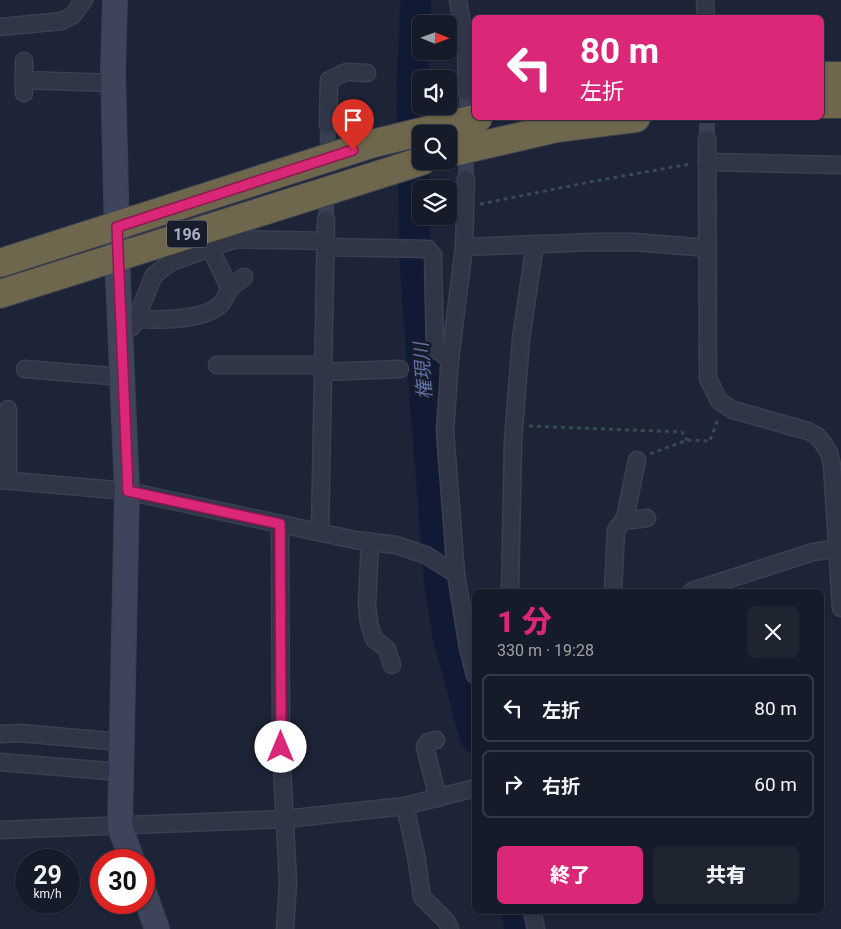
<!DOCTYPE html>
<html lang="ja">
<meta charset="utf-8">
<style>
:root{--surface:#161b29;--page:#1f2431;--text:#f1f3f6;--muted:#9ea1a8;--line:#353946;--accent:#db2777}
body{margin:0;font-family:Roboto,"Noto Sans JP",sans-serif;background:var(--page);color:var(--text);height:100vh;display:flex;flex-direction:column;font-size:19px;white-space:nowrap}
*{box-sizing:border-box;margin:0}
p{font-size:16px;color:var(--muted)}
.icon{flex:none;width:28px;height:28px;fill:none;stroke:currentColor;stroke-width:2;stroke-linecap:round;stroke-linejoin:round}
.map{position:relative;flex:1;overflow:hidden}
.side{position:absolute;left:472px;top:589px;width:352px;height:325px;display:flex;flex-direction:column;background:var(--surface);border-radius:8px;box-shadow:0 1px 4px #0004,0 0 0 1px var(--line)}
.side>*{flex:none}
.banner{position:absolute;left:472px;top:15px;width:352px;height:105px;border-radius:8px;box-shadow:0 1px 4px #0004,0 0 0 1px var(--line);background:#db2777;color:#fff;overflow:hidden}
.needle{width:32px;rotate:91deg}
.buttons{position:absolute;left:412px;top:15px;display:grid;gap:10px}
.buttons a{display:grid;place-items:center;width:45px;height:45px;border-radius:8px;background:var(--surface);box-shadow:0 1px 4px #0004,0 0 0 1px var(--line);font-size:25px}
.speed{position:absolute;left:15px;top:849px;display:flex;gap:10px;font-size:25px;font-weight:700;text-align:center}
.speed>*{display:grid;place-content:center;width:65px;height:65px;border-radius:50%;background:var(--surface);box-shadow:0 1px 4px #0004,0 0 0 1px var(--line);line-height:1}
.speed small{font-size:12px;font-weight:400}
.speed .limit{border:8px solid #d22;background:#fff;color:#111}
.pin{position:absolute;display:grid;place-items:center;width:42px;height:42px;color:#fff;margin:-51px -21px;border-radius:50% 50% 50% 0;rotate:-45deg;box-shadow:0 0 5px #0007}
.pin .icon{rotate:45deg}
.me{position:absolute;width:55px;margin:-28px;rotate:0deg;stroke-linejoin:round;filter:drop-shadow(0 0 4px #0008)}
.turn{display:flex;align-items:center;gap:18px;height:105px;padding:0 25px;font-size:22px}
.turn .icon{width:65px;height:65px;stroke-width:2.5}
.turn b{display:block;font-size:35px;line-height:42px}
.round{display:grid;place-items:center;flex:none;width:52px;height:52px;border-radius:8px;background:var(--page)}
.headline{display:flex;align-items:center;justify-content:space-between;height:85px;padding:0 25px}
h1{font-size:30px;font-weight:800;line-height:38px;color:var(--accent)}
.cta{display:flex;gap:10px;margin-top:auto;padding:10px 25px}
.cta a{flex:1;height:58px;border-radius:8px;background:var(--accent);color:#fff;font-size:20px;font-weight:800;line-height:58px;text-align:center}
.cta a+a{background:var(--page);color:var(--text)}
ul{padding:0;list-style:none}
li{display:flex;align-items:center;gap:15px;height:68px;margin:0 10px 8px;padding:0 15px;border:2px solid var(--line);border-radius:8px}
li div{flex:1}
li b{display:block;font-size:19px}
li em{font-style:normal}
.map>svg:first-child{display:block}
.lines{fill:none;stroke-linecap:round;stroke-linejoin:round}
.river{stroke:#111a34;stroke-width:31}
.street-tunnel{stroke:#394053;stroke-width:16;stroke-dasharray:16 8;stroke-linecap:butt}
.street-casing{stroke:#3a4051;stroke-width:19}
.secondary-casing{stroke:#3a4051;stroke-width:26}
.highway-casing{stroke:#393e4f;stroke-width:30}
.path{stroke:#384b51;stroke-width:3;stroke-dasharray:4 4;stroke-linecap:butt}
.street{stroke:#313647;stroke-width:16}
.secondary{stroke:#3e445b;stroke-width:24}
.highway{stroke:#6e674d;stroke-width:28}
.route-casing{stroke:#8e194d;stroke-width:12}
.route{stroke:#db2777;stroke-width:9}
.labels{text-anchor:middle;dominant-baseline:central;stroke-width:5;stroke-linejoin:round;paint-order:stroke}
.shield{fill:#171c2b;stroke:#7e8497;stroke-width:1}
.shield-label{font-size:16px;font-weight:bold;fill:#aab0c5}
.water-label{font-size:19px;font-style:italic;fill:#6073a7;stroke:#171c2b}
</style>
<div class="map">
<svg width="841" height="929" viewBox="0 0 841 929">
<rect width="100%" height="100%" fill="#1d2437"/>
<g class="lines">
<!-- river -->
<g class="river">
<polyline points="416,0 412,91 415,262 439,578 448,635 475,737"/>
<polyline points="516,911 520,929"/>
</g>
<!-- street-tunnel -->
<g class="street-tunnel">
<polyline points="707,139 707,118"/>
<polyline points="466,179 467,92"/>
<polyline points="326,220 328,125"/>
</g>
<!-- street casing -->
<g class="street-casing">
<g id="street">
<polyline points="458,0 466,48 467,92"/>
<polyline points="705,0 706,18"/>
<polyline points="0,27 62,21 73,15 84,0"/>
<polyline points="24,61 24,93"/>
<polyline points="23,80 113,83"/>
<polyline points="328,125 329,80 346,72 367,73"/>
<polyline points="707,139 708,378 719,401 733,410 808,431 817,436 823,443 829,453 832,465 841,608"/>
<polyline points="707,162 841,165"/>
<polyline points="466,179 464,247 450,359 445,431 456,574 468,648 475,675"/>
<polyline points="326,247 428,249 433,255 435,349 450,359"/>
<polyline points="464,247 595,242 634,242 708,248"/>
<polyline points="210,248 230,289"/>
<path d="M135 319C159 320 200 321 219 306 224 302 226 295 229 290 233 285 239 281 244 277"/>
<polyline points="121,334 133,326 154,275 171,262 236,239 326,241"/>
<polyline points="217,365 323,365"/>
<polyline points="25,369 123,377"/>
<polyline points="323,372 400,369"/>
<polyline points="8,409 8,480"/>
<polyline points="0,480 127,491 355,540 396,545 426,555 456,574"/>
<polyline points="625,518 632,520 647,518"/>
<polyline points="280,524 281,747 288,883 285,929"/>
<polyline points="320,532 326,220"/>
<polyline points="370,542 367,604 369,623 374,639 387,649 392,665"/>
<polyline points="510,591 513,441 521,339 535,244"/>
<polyline points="613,591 616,530 625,518 637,460"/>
<polyline points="692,591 813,552 841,548"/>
<polyline points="0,734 20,733 121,742"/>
<polyline points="436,740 428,742 425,747 438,798"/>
<polyline points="0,762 120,772"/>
<polyline points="405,806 416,855 422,897 447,922 450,929"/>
<polyline points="0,830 285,819 405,806 475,788"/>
<polyline points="532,911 536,929"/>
</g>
</g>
<!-- secondary casing -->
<g class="secondary-casing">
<g id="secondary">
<polyline points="115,0 113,70 118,278 127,491 120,827 132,860"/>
<polyline points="144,892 157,929"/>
</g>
</g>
<!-- highway casing -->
<g class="highway-casing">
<g id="highway">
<polyline points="822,76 841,76"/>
<polyline points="822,104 841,104"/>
<polyline points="449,153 557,128 636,118"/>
<polyline points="0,263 371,144 478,118"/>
<polyline points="0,294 422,161"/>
</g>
</g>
<!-- path -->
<g class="path">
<polyline points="480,204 595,181 690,164"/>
<polyline points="529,426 682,432 687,440"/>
<polyline points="650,454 687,440 710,441 718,419"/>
</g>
<!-- street -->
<use href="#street" class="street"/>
<!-- secondary -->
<use href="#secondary" class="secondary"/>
<!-- highway -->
<use href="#highway" class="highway"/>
</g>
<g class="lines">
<!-- route casing -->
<g class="route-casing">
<polyline id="route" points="281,747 280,524 128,491 117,227 353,150"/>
</g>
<!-- route -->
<use href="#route" class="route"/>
</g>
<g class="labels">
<!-- shield labels -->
<rect class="shield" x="167" y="220.5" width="40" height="27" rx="4"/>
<g class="shield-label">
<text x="187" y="234">196</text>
</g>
<!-- water labels -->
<g class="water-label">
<text transform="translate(423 371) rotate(-94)">権現川</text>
</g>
</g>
</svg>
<div class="buttons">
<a><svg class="needle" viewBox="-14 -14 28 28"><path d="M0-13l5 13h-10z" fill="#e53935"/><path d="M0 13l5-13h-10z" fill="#9ea1a8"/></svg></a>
<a><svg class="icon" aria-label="sound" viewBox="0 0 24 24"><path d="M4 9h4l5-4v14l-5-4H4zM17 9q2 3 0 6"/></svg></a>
<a><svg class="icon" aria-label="search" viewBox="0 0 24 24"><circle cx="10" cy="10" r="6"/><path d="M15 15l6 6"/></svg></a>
<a><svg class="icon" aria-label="layers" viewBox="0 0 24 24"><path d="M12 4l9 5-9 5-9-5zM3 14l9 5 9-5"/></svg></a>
</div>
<div class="speed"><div>29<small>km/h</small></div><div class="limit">30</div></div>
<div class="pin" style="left:353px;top:150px;background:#d93025"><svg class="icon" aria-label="arrive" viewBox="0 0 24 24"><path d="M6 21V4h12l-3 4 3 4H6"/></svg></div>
<svg class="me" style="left:281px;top:747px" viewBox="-20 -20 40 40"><circle r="19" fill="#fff"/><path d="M0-13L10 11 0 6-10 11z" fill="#db2777"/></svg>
<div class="banner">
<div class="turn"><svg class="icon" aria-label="left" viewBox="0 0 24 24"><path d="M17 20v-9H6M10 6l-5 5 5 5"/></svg><div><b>80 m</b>左折</div></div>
</div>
<section class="side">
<div class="headline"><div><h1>1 分</h1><p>330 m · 19:28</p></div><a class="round"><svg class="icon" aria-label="close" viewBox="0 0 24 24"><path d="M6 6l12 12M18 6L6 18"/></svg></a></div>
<ul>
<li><svg class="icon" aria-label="left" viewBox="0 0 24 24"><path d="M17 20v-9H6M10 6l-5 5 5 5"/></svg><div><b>左折</b></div><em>80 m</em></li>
<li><svg class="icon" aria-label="right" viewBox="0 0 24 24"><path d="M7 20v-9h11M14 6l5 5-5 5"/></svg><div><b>右折</b></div><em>60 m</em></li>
</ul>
<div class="cta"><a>終了</a><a>共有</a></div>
</section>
</div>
